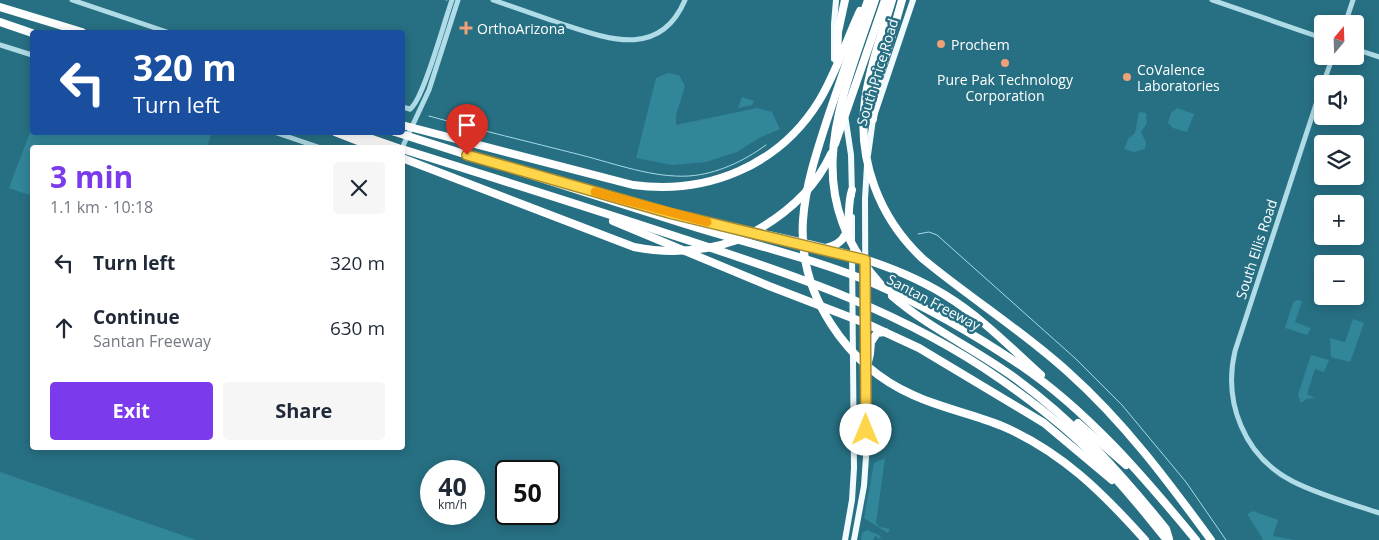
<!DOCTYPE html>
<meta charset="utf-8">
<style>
:root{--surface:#fff;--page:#f6f6f7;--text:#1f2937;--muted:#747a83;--accent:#7c3aed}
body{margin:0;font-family:"Open Sans",sans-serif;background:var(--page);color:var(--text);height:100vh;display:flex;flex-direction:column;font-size:19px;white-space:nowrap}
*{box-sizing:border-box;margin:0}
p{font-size:16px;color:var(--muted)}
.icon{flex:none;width:28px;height:28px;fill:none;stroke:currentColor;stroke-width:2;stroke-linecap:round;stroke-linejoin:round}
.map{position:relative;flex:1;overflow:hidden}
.drawer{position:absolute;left:30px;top:145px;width:375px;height:305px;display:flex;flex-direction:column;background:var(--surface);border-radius:5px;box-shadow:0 2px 12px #0003}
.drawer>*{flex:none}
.banner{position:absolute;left:30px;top:30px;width:375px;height:105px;border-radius:5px;box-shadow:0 2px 12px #0003;background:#1a4fa0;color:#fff;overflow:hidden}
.needle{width:32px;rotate:19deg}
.fabs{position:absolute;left:1314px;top:15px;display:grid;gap:10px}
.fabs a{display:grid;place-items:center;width:50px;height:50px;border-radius:5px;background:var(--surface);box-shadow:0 2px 12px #0003;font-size:25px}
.speed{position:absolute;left:420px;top:460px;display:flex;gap:10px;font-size:25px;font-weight:700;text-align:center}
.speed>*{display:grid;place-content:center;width:65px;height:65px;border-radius:50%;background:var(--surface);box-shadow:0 2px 12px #0003;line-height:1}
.speed small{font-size:12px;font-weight:400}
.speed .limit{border:2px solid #111;border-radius:8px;background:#fff;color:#111}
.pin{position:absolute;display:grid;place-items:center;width:42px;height:42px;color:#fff;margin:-51px -21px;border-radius:50% 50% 50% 0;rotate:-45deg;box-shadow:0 0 5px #0007}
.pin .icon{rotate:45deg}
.me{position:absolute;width:55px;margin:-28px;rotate:0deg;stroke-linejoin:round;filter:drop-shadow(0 0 4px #0008)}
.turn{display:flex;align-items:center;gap:18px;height:105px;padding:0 20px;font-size:22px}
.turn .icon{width:65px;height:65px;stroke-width:2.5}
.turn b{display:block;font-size:35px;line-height:42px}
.round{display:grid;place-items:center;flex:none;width:52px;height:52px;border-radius:5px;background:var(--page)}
.overview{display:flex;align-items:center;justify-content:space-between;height:85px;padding:0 20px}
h1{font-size:30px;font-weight:700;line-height:38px;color:var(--accent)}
.button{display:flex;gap:10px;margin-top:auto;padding:10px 20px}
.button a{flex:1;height:58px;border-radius:5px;background:var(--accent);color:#fff;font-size:20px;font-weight:700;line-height:58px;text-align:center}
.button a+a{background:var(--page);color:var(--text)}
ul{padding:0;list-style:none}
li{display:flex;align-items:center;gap:15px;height:65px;padding:0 20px}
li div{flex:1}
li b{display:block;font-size:19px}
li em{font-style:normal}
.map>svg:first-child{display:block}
.green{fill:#32869a}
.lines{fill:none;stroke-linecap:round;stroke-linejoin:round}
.stream{stroke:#a5dbe7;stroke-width:1}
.minor{stroke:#b0dce7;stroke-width:5}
.major{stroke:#f1fafd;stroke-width:6}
.highway{stroke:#fff;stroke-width:8}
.route-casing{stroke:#a68a30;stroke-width:12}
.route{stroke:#ffd54a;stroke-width:9}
.slow{stroke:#f59e0b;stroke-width:9}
.poi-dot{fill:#efa076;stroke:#277083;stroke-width:2}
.labels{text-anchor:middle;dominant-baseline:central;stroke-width:5;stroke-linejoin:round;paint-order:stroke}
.poi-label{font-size:14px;fill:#fff;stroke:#277083;text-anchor:start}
.street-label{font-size:14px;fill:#fff;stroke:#277083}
</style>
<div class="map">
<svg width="1379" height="540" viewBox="0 0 1379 540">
<rect width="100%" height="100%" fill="#277083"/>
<!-- green -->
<g class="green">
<polygon points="668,73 679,75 685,86 676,115 676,125 757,108 772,112 780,129 759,138 737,152 706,162 672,165 636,158 656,78"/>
<polygon points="742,97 754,101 752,105 738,108"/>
<polygon points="1177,108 1194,114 1187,132 1173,128 1168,123 1171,113"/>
<polygon points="1139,112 1146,113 1147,123 1141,132 1146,142 1145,149 1134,152 1124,149 1128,139 1135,133"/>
<polygon points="32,127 32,132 204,132 211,135 207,147 32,148 32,196 9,188"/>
<polygon points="1297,300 1302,301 1295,322 1311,328 1307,335 1285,328 1293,303"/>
<polygon points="1353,319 1364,323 1350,362 1331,357 1330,338 1345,342"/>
<polygon points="1311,355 1329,360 1324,372 1315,369 1307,394 1315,398 1306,399 1301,403 1298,395"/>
<polygon points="885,458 876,523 880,527 890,529 888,533 864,518 874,463"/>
<polygon points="0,472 196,540 0,540"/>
<polygon points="1253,511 1278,520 1273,536 1294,540 1262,540 1263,539 1247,514"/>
<polygon points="867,530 879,535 882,540 875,536 873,540 861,540 862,533"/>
</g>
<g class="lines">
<!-- stream -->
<g class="stream">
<polyline points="446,0 447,0"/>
<path d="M429 116C479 130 530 142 581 155 616 164 653 178 689 176 717 174 744 161 766 145"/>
<polyline points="918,234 929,232 937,235 1076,359 1122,405 1186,482 1226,540"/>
</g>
<!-- minor -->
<g class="minor">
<polyline points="72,0 167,32"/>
<path d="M493 0C516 8 539 16 562 24 608 39 660 59 685 0"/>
<polyline points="1212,0 1322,38"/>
<polyline points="1345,24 1353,0"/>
<polyline points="0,45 32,55"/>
<polyline points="1355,49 1379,57"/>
<polyline points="1323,84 1333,56"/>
<path d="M1322 86 1235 351C1223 402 1244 456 1292 481 1319 495 1350 503 1379 513"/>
<polyline points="402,107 410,109"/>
<path d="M410 109C423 101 445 19 452 0"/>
<polyline points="274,132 321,148"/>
<polyline points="402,148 429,90 458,0"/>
</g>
<!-- major -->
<g class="major">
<polyline points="834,59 834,24 836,0"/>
<polyline points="845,115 851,155 852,195"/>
<polyline points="868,155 873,119 913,0"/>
<polyline points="852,217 852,240"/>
<polyline points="845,540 852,500 854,468 852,252"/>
<polyline points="854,540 864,486 866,457 865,199 867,165"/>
</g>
<!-- highway -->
<g class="highway">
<path d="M868 0C855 38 842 76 829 114 804 190 784 251 831 324 851 355 879 380 913 395 941 408 973 414 1002 426 1061 451 1103 493 1145 540"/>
<path d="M875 0C840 104 797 191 882 286"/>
<path d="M892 0C882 33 870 66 865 100 857 160 879 218 923 259 970 298 1023 331 1068 372 1124 422 1167 480 1211 540"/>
<polyline points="0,7 82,32"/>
<polyline points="0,22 32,33"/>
<polyline points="837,60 838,32 845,0"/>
<polyline points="873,119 876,91 902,0"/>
<path d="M402 125 633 185C707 195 779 166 819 101 836 73 846 41 860 11"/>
<polyline points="335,132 376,148"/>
<polyline points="352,132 398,148"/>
<path d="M395 132C492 163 589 194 685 224 748 244 814 258 875 284 925 306 974 334 1020 365 1088 411 1144 477 1196 540"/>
<polyline points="835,144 885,0"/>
<path d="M402 149C498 179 593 209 687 240 797 276 904 312 1000 379 1033 402 1067 428 1095 457 1121 482 1144 512 1167 540"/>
<path d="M402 158 634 247C669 254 703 252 737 240"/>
<path d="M651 208C745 235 861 243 945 295 981 317 1010 347 1041 375"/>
<polyline points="613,221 769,286 865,323 919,348 1044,423 1112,480"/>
<path d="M752 233C785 215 815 189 831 154"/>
<path d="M826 248C858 240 844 214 852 190"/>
<path d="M892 296C929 328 975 349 1015 378 1074 421 1120 472 1166 529L1169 539"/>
<polyline points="866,370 870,354 871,342 877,333 885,332"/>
<polyline points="1078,423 1126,465"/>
</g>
</g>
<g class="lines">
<!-- route casing -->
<g class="route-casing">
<polyline id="route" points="467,155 669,213 865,260 866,430"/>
</g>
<!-- route -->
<use href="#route" class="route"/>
<!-- slow -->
<polyline class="slow" points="595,192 707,222"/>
</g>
<!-- markers -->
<g class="poi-dot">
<path d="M463.5 20.5h5v5h5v5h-5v5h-5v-5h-5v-5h5z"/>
<circle cx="941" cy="44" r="5"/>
<circle cx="1005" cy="63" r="5"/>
<circle cx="1127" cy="77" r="5"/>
</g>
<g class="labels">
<!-- poi labels -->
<g class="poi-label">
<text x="477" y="28">OrthoArizona</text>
<text x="951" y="44">Prochem</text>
<text x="1137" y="69">CoValence<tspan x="1137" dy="16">Laboratories</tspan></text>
<text x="1005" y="79" text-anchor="middle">Pure Pak Technology<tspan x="1005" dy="16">Corporation</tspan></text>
</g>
<!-- street labels -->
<g class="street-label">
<text transform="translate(877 72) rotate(-73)">South Price Road</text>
<text transform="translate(1256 249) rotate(-72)">South Ellis Road</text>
<text transform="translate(934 302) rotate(28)">Santan Freeway</text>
</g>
</g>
</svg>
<div class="fabs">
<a><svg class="needle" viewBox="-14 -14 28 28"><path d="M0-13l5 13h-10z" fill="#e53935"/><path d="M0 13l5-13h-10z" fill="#747a83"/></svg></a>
<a><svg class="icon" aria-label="sound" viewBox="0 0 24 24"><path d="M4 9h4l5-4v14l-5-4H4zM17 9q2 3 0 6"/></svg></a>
<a><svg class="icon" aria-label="layers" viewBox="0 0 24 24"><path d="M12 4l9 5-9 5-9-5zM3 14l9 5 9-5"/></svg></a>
<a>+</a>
<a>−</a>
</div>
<div class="speed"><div>40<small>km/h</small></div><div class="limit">50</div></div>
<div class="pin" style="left:467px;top:155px;background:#d93025"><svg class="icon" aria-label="arrive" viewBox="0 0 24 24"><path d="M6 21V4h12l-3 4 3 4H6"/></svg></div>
<svg class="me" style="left:866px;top:430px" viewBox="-20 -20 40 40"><circle r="19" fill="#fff"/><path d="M0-13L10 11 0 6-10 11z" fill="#ffd54a"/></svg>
<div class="banner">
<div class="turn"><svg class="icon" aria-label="left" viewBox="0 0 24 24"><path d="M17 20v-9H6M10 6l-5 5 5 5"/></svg><div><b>320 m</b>Turn left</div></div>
</div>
<section class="drawer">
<div class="overview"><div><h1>3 min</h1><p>1.1 km · 10:18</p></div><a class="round"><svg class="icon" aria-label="close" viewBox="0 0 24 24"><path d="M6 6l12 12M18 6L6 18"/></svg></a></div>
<ul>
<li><svg class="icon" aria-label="left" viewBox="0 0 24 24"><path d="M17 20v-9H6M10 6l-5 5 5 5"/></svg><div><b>Turn left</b></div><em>320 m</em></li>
<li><svg class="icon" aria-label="ahead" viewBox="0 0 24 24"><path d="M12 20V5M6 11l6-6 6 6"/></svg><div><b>Continue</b><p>Santan Freeway</p></div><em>630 m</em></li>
</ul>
<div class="button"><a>Exit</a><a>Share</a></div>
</section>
</div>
